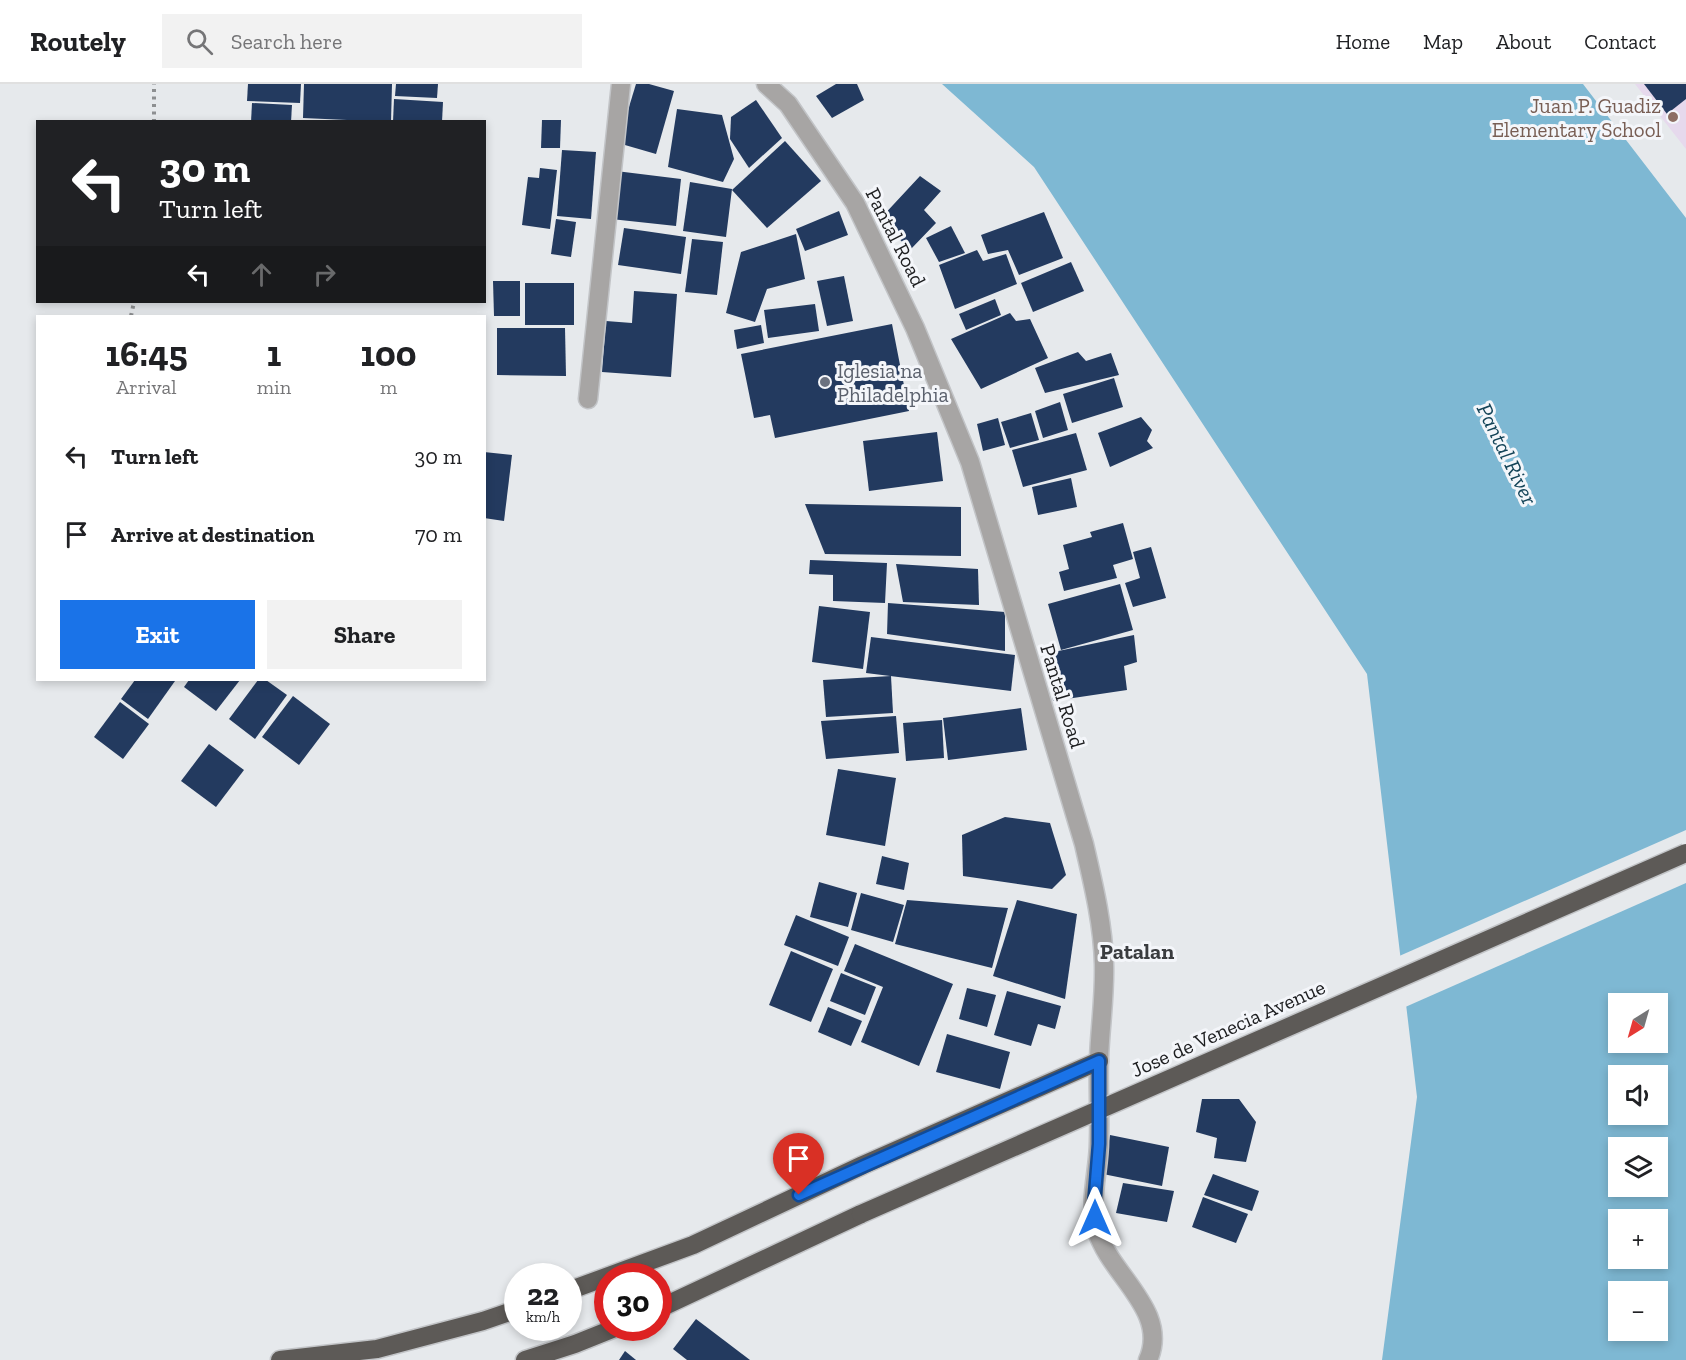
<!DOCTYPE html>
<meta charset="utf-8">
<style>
:root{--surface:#fff;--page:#f2f2f2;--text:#202124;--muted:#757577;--line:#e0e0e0;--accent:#1a73e8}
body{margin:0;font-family:"Zilla Slab",serif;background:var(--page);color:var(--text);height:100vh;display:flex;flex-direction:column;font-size:22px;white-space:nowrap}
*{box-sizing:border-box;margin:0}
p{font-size:20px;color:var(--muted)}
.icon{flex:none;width:33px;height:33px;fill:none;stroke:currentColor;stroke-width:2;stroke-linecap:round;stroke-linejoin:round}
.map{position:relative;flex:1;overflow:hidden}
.drawer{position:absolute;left:36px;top:231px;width:450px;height:366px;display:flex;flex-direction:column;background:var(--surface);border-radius:0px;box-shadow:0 3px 9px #0003}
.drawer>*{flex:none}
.guide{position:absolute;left:36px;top:36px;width:450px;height:183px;border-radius:0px;box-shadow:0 3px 9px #0003;background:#202124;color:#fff;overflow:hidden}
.needle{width:39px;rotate:217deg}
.tools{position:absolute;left:1608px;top:909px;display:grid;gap:12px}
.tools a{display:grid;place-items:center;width:60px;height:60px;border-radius:0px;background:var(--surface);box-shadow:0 3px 9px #0003;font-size:30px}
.speed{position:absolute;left:504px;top:1179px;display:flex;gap:12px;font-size:30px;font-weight:700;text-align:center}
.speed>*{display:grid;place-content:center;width:78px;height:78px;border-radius:50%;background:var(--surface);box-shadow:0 3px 9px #0003;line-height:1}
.speed small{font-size:15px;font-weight:400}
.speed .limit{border:9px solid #d22;background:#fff;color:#111}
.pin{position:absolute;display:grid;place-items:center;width:51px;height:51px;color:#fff;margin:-62px -26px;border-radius:50% 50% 50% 0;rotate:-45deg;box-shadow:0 0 6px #0007}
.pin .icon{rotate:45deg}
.me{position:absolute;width:66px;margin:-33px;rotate:0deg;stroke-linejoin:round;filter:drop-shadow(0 0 4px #0008)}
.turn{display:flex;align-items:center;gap:21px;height:126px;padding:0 24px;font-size:27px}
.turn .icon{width:78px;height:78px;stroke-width:2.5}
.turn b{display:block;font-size:42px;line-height:51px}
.lanes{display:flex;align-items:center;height:57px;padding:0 24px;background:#0003;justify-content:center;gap:30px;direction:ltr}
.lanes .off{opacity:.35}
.eta{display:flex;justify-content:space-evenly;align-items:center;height:102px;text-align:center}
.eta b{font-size:36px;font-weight:700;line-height:42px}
.button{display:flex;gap:12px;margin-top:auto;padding:12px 24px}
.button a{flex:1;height:69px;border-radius:0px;background:var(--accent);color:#fff;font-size:24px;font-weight:700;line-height:69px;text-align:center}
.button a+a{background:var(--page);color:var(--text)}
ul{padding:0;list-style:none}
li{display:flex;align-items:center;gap:18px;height:78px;padding:0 24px}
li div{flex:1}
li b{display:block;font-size:22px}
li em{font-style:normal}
header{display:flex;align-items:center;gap:36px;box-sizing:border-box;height:84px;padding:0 30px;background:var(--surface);border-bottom:2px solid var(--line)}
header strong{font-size:28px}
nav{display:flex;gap:33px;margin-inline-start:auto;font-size:21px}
.search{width:420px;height:54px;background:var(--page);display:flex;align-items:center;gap:15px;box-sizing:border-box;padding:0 21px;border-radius:0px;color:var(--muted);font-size:22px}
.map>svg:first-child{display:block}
.education{fill:#e6d9ed}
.water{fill:#7eb8d3;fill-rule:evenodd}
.pier{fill:#e6e9ec}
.building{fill:#233a5f}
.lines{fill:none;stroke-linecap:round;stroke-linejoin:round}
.minor-casing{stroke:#c2c4c7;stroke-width:21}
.highway-casing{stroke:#c2c4c7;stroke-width:21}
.path{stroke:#8d8f91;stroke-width:4;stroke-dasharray:3 4.5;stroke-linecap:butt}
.minor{stroke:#a7a5a4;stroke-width:18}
.highway{stroke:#5d5a57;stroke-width:18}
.highway-bridge-casing{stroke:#c2c4c7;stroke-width:21;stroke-linecap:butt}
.highway-bridge{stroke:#5d5a57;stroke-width:18}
.route-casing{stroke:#114b97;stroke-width:15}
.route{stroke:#1a73e8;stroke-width:10}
.education-dot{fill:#8d6e63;stroke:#f4f6fa;stroke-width:2}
.worship-dot{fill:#6b7280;stroke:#f4f6fa;stroke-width:2}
.labels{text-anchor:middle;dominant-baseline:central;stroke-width:6;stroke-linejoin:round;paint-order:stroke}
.education-label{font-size:21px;fill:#785e54;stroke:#f4f6fa;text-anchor:end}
.street-label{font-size:21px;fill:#1d1e20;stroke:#f4f6fa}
.worship-label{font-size:21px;fill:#5b616d;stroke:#f4f6fa;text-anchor:start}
.water-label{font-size:22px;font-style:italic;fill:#144458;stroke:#f4f6fa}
.neighbourhood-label{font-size:22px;font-weight:bold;fill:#3a3c3f;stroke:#f4f6fa}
</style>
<header>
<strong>Routely</strong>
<div class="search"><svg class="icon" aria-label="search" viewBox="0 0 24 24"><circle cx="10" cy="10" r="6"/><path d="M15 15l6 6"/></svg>Search here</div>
<nav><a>Home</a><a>Map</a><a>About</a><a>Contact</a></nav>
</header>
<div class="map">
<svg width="1686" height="1276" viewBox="0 0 1686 1276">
<rect width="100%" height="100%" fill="#e6e9ec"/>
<!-- education -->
<polygon class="education" points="1635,0 1686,0 1686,65"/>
<!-- water -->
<path class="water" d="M942 0H1583L1686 134V1276H1382L1417 1013 1367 590 1034 83ZM1618 920H1658V958H1618ZM1618 992H1658V1030H1618ZM1618 1064H1658V1102H1618ZM1618 1136H1658V1174H1618ZM1618 1208H1658V1246H1618Z"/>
<!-- pier -->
<polygon class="pier" points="1686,746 1686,799 1403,924 1397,873"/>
<!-- building -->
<g class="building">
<polygon points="248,0 301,0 300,19 247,17"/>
<polygon points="304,0 392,0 391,38 303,34"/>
<polygon points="396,0 438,0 437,14 395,12"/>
<polygon points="636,0 649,0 674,7 656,70 618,59"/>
<polygon points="836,0 857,0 864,16 832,34 816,12"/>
<polygon points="1644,0 1686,0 1686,15 1667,30"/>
<polygon points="394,15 443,18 442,38 393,38"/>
<polygon points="756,16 782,54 749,84 730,55 731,33"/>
<polygon points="252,19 292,21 291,38 251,38"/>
<polygon points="677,25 722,31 734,75 723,98 668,83"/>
<polygon points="542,36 561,36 560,64 541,64"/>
<polygon points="785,57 821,97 767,144 732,106"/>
<polygon points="562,66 596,68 591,135 557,132"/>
<polygon points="540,84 557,86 550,145 522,141 528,93 539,94"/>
<polygon points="616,87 681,95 676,142 611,135"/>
<polygon points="920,92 941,107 924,126 936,139 910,166 880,135"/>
<polygon points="690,98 732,105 726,153 683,147"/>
<polygon points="839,127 848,151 805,167 796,145"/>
<polygon points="1044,128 1063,174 1019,191 1008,166 988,170 981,151"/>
<polygon points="556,135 576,138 571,173 551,170"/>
<polygon points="951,142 965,169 939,178 926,154"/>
<polygon points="624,144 686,153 681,190 618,181"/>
<polygon points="796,150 805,195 767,205 755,238 726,229 741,168"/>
<polygon points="692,155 723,158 717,211 685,208"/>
<polygon points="977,166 983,177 1006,170 1017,200 955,225 939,181"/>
<polygon points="1071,178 1084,207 1033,228 1021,199"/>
<polygon points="844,192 853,237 827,242 817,197"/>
<polygon points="493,197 520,197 520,232 494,232"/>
<rect x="525" y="199" width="49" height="42"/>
<polygon points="634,207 677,210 671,293 602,288 606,237 632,239"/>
<polygon points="995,215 1001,231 966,246 959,230"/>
<polygon points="815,220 819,247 768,254 764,226"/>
<polygon points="1010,229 1016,237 1030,235 1048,274 981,305 951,255"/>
<polygon points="892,240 909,327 775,354 770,331 754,334 741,270"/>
<polygon points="761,241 764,259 737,265 734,246"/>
<polygon points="497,244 565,244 566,292 497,291"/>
<polygon points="1078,268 1086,277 1111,269 1119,291 1045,309 1035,284"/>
<polygon points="1114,294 1123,323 1072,339 1063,310"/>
<polygon points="1060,318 1068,346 1043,354 1035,327"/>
<polygon points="1031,329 1039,356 1010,364 1001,338"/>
<polygon points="1141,333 1152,346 1147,357 1153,364 1110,383 1098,349"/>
<polygon points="998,334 1005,361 983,367 977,340"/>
<polygon points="937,348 943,397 869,407 863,357"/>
<polygon points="1076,349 1087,386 1023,403 1012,366"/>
<polygon points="484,368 512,371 504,437 484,434"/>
<polygon points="1071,394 1077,423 1038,431 1032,403"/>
<polygon points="805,420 961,423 961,472 825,470"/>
<polygon points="1123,439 1133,475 1113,481 1117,494 1064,507 1059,488 1069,485 1063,461 1092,453 1090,448"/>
<polygon points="1151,463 1166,514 1133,523 1125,499 1140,494 1133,468"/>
<polygon points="810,476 887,479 885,519 833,517 833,491 809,490"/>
<polygon points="896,480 978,485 979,521 903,518"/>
<polygon points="1120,500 1133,546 1061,566 1048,520"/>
<polygon points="888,519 1005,528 1005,567 887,550"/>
<polygon points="819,522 870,528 863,585 812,578"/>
<polygon points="1134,551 1137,578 1124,582 1127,606 1053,617 1049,569"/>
<polygon points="871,553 1015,571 1011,607 866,589"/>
<polygon points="891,592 893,629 826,633 823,596"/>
<polygon points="135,596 175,597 148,635 121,615"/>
<polygon points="189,596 240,596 216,627 184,603"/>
<polygon points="258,596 266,596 287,611 255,655 229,635"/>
<polygon points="293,612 330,640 299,681 262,653"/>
<polygon points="120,618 149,640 123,675 94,653"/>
<polygon points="1021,624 1027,666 948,676 943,634"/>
<polygon points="896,632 899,669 826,675 821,637"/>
<polygon points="942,636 944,674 906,677 903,639"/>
<polygon points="209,660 244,686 216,723 181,697"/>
<polygon points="838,685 896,694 885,762 826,751"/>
<polygon points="1005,733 1050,739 1066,791 1052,805 963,792 962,751"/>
<polygon points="882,772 909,779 904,806 876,800"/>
<polygon points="819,798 857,809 848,843 810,833"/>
<polygon points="861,809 904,821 893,858 851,846"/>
<polygon points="907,816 1008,824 992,884 895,860"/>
<polygon points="1017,816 1077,830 1065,915 993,892"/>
<polygon points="796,831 849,853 838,882 784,861"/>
<polygon points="855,860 953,900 919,982 861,958 883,903 844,887"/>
<polygon points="791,867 833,885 811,938 769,921"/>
<polygon points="841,889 876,903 865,931 830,917"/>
<polygon points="967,904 996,911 987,943 959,935"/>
<polygon points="1007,907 1061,922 1055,945 1038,940 1031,962 994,951"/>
<polygon points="828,923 862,937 851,962 818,948"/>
<polygon points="947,950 1010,968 1000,1005 936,988"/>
<polygon points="1202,1015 1239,1015 1256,1038 1246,1078 1214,1074 1217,1054 1196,1048"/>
<polygon points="1110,1051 1169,1063 1162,1102 1103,1090"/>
<polygon points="1213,1090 1259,1107 1252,1127 1204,1111"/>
<polygon points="1123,1099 1174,1107 1167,1138 1116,1129"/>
<polygon points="1203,1113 1248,1130 1236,1159 1192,1143"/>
<polygon points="696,1235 750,1276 687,1276 673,1265"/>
<polygon points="625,1267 636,1276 619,1276"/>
</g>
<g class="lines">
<!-- minor casing -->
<g class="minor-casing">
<g id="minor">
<path d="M766 0 788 20 855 119 915 244 970 378 1084 760C1093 799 1103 839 1104 880 1105 912 1100 944 1099 975 1098 1003 1100 1030 1099 1057 1099 1087 1088 1118 1097 1147 1110 1191 1170 1227 1148 1276"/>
<polyline points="588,315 621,0"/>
</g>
</g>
<!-- highway casing -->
<g class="highway-casing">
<g id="highway">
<polyline points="568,1207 693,1161 863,1081 1099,977"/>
<polyline points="658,1225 861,1130"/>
<polyline points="280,1276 377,1265 483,1237 518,1225"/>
<polyline points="525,1276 575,1260 615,1244"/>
</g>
</g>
<!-- path -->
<g class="path">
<polyline points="154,38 154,0"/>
<polyline points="131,232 134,218"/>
</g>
<!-- minor -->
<use href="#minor" class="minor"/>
<!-- highway -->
<use href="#highway" class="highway"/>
<!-- highway-bridge casing -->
<g class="highway-bridge-casing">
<polyline id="highway-bridge" points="861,1130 1686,769"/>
</g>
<!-- highway-bridge -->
<use href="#highway-bridge" class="highway-bridge"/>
</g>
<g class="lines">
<!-- route casing -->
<g class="route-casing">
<polyline id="route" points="799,1111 1099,977 1099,1060 1094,1122 1095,1134"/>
</g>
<!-- route -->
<use href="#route" class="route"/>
</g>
<!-- markers -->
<circle class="education-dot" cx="1673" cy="33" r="6"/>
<circle class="worship-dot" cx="825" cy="298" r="6"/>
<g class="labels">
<!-- education labels -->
<g class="education-label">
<text x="1661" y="21">Juan P. Guadiz<tspan x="1661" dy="24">Elementary School</tspan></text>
</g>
<!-- street labels -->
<g class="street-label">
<text transform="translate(896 153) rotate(63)">Pantal Road</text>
<text transform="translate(1063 612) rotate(73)">Pantal Road</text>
<text transform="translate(1228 944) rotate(-24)">Jose de Venecia Avenue</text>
</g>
<!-- worship labels -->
<g class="worship-label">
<text x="837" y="286">Iglesia na<tspan x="837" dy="24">Philadelphia</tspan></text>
</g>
<!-- water labels -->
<g class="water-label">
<text transform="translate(1507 370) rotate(64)">Pantal River</text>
</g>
<!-- neighbourhood labels -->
<g class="neighbourhood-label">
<text x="1137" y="867">Patalan</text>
</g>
</g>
</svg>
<div class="tools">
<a><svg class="needle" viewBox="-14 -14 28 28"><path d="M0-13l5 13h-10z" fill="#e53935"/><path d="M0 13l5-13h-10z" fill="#757577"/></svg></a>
<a><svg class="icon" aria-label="sound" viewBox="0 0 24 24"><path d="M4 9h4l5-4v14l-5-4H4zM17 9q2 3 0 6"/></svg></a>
<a><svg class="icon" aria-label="layers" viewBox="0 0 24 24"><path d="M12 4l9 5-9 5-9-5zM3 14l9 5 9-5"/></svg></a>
<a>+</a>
<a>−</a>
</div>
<div class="speed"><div>22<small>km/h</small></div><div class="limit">30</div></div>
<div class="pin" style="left:799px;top:1111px;background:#d93025"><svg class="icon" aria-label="arrive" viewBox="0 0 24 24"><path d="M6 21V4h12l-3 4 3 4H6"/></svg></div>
<svg class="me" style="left:1095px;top:1134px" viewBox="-20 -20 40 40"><path d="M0-17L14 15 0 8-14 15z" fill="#1a73e8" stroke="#fff" stroke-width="4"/></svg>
<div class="guide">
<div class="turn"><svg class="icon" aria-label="left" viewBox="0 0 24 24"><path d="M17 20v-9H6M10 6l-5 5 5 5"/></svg><div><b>30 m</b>Turn left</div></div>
<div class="lanes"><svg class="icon" aria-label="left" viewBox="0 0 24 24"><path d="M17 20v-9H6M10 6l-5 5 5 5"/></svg><svg class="icon off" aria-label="ahead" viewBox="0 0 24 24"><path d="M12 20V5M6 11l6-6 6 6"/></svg><svg class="icon off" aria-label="right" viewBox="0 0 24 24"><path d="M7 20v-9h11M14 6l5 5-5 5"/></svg></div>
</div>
<section class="drawer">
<div class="eta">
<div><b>16:45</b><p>Arrival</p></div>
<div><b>1</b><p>min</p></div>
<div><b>100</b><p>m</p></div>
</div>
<ul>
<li><svg class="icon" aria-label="left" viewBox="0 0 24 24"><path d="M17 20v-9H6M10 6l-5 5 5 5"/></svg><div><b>Turn left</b></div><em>30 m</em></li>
<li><svg class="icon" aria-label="arrive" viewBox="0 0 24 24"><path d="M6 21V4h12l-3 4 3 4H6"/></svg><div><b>Arrive at destination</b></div><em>70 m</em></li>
</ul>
<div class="button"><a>Exit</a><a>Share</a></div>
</section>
</div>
